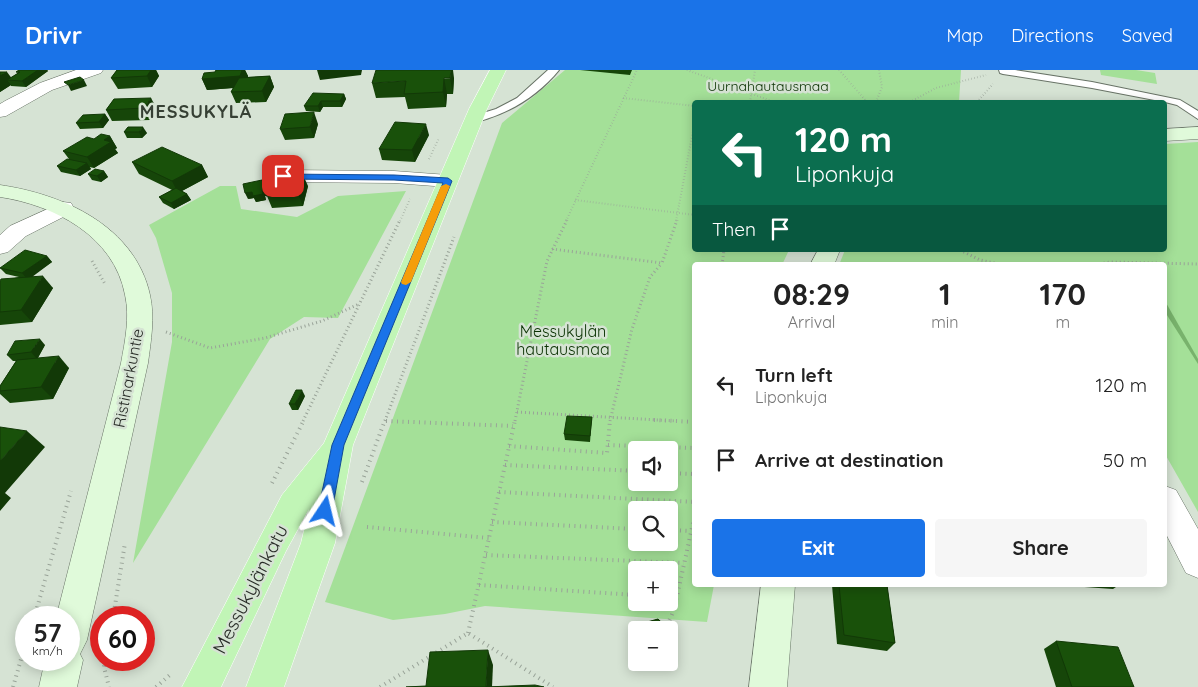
<!DOCTYPE html>
<meta charset="utf-8">
<style>
:root{--surface:#fff;--page:#f6f6f6;--text:#222;--muted:#767676;--accent:#1a73e8}
body{margin:0;font-family:Quicksand,sans-serif;background:var(--page);color:var(--text);height:100vh;display:flex;flex-direction:column;font-size:19px;white-space:nowrap}
*{box-sizing:border-box;margin:0}
p{font-size:16px;color:var(--muted)}
.icon{flex:none;width:28px;height:28px;fill:none;stroke:currentColor;stroke-width:2;stroke-linecap:round;stroke-linejoin:round}
.map{position:relative;flex:1;overflow:hidden}
.panel{position:absolute;left:692px;top:192px;width:475px;height:325px;display:flex;flex-direction:column;background:var(--surface);border-radius:5px;box-shadow:0 2px 12px #0003}
.panel>*{flex:none}
.top-card{position:absolute;left:692px;top:30px;width:475px;height:152px;border-radius:5px;box-shadow:0 2px 12px #0003;background:#0b6e4f;color:#fff;overflow:hidden}
.fabs{position:absolute;left:628px;top:371px;display:grid;gap:10px}
.fabs a{display:grid;place-items:center;width:50px;height:50px;border-radius:5px;background:var(--surface);box-shadow:0 2px 12px #0003;font-size:25px}
.speed{position:absolute;left:15px;top:536px;display:flex;gap:10px;font-size:25px;font-weight:700;text-align:center}
.speed>*{display:grid;place-content:center;width:65px;height:65px;border-radius:50%;background:var(--surface);box-shadow:0 2px 12px #0003;line-height:1}
.speed small{font-size:12px;font-weight:400}
.speed .limit{border:8px solid #d22;background:#fff;color:#111}
.pin{position:absolute;display:grid;place-items:center;width:42px;height:42px;color:#fff;margin:-21px;border-radius:10px;box-shadow:0 2px 8px #0006}
.me{position:absolute;width:55px;margin:-28px;rotate:10deg;stroke-linejoin:round;filter:drop-shadow(0 0 4px #0008)}
.turn{display:flex;align-items:center;gap:18px;height:105px;padding:0 20px;font-size:22px}
.turn .icon{width:65px;height:65px;stroke-width:2.5}
.turn b{display:block;font-size:35px;line-height:42px}
.then{display:flex;align-items:center;height:48px;padding:0 20px;background:#0003;gap:10px;font-size:19px}
.eta{display:flex;justify-content:space-evenly;align-items:center;height:85px;text-align:center}
.eta b{font-size:30px;font-weight:700;line-height:35px}
.cta{display:flex;gap:10px;margin-top:auto;padding:10px 20px}
.cta a{flex:1;height:58px;border-radius:5px;background:var(--accent);color:#fff;font-size:20px;font-weight:700;line-height:58px;text-align:center}
.cta a+a{background:var(--page);color:var(--text)}
ul{padding:0;list-style:none}
li{display:flex;align-items:center;gap:15px;height:75px;padding:0 20px}
li div{flex:1}
li b{display:block;font-size:19px}
li em{font-style:normal}
header{display:flex;align-items:center;gap:30px;box-sizing:border-box;height:70px;padding:0 25px;background:var(--accent);color:#fff}
header strong{font-size:24px}
nav{display:flex;gap:28px;margin-inline-start:auto;font-size:18px}
.map>svg:first-child{display:block}
.green{fill:#a4e098;fill-rule:evenodd}
.water{fill:#78b26c}
.lines{fill:none;stroke-linecap:round;stroke-linejoin:round}
.service-casing{stroke:#687366;stroke-width:2}
.minor-casing{stroke:#687366;stroke-width:1}
.secondary-casing{stroke:#687366;stroke-width:1}
.primary-casing{stroke:#fff;stroke-width:1}
.path-far2{stroke:#99a398;stroke-width:2;stroke-dasharray:0.5 2.5;stroke-linecap:butt}
.path-far1{stroke:#99a398;stroke-width:3;stroke-dasharray:1 3;stroke-linecap:butt}
.path{stroke:#99a398;stroke-width:4;stroke-dasharray:1 4.5;stroke-linecap:butt}
.service{fill:#fff;fill-rule:evenodd}
.minor{fill:#fff;fill-rule:evenodd}
.secondary{fill:#e0fada;fill-rule:evenodd}
.primary{fill:#c1f5b6;fill-rule:evenodd}
.wall{fill:#164609}
.shaded-wall{fill:#123907}
.building{fill:#19510a;stroke:#123907}
.route{fill:#1a73e8;stroke:#114b97}
.slow{fill:#f59e0b}
.labels{text-anchor:middle;dominant-baseline:central;stroke-width:5;stroke-linejoin:round;paint-order:stroke}
.far-park-label{font-size:14px;fill:#0a3202;stroke:#d6e3d4}
.park-label{font-size:16px;fill:#0a3202;stroke:#d6e3d4}
.street-label{font-size:16px;fill:#282c27;stroke:#d6e3d4}
.far-district-label{font-size:18px;font-weight:bold;letter-spacing:1px;fill:#364034;stroke:#d6e3d4}
.near-street-label{font-size:19px;fill:#282c27;stroke:#d6e3d4}
</style>
<header>
<strong>Drivr</strong>
<nav><a>Map</a><a>Directions</a><a>Saved</a></nav>
</header>
<div class="map">
<svg width="1198" height="617" viewBox="0 0 1198 617">
<rect width="100%" height="100%" fill="#d6e3d4"/>
<!-- green -->
<g class="green">
<path d="M565 0H961L959 32H695V180H789L782 195H695V515H714L707 552 485 536 445 544 393 550 325 532 502 53ZM636 380H669V412H636ZM636 440H669V472H636ZM636 500H669V532H636Z"/>
<polygon points="1100,0 1136,0 1155,3 1157,14 1101,5"/>
<polygon points="1198,72 1198,442 1165,384 1165,195 839,195 845,180 1165,180 1165,74"/>
<polygon points="220,116 236,116 241,139 297,147 338,126 406,121 338,248 304,247 270,269 133,493 172,272 172,223 156,168 149,155"/>
</g>
<!-- water -->
<polygon class="water" points="1165,231 1198,289 1198,294 1165,242"/>
<g class="lines">
<!-- service casing -->
<g class="service-casing">
<g id="service">
<path d="M548 0H559C541 22 516 39 489 48 483 50 477 53 470 51L469 49 470 47 496 39 517 28Z"/>
<polygon points="999,0 1015,0 1092,12 1180,30 1198,41 1198,49 1177,35 1165,32 1092,18 1003,4 1000,3"/>
</g>
</g>
<!-- minor casing -->
<g class="minor-casing">
<g id="minor">
<polygon points="76,0 103,0 101,3 52,20 6,46 0,47 0,34 5,31 40,13"/>
<polygon points="283,100 394,101 448,105 455,107 458,111 455,115 448,117 394,113 283,112 276,110 273,106 276,102"/>
<polygon points="63,132 71,133 74,138 71,143 26,166 8,182 0,184 0,165 10,156"/>
<polygon points="1165,416 1176,420 1198,459 1198,508 1186,503 1165,462"/>
</g>
</g>
<!-- secondary casing -->
<g class="secondary-casing">
<g id="secondary">
<polygon points="1198,57 1198,69 1165,71 1165,59"/>
<path d="M0 115C63 124 135 156 150 225 155 247 151 271 148 293L87 570 80 584 83 590 77 617H39L45 590H69V548H56L121 293C125 271 130 247 125 225 114 166 54 135 0 127Z"/>
<polygon points="818,180 840,180 834,195 810,195"/>
<polygon points="761,515 795,515 787,617 749,617"/>
</g>
</g>
<!-- primary casing -->
<g class="primary-casing">
<polygon id="primary" points="490,0 506,0 487,39 353,375 335,473 284,617 246,617 301,473 309,439 286,481 221,617 182,617 282,425 324,373 469,39"/>
</g>
<!-- path-far2 -->
<g class="path-far2">
<polyline points="687,0 774,32"/>
<polyline points="839,0 867,32"/>
<polyline points="623,28 695,36"/>
<polyline points="750,32 755,0"/>
<polyline points="876,32 882,17 879,0"/>
<polyline points="910,32 936,18 986,5"/>
<polyline points="977,32 993,14"/>
<polyline points="429,89 439,68"/>
<polyline points="575,130 695,145"/>
<polyline points="400,151 410,129"/>
<polyline points="566,151 637,0"/>
<polyline points="676,151 695,50"/>
</g>
<!-- path-far1 -->
<g class="path-far1">
<polyline points="552,179 662,193 677,150"/>
<polyline points="960,180 980,190 1004,195"/>
<polyline points="92,191 105,214"/>
<polyline points="722,195 724,180"/>
<polyline points="1092,195 1110,192 1198,194"/>
<polyline points="166,262 210,278 265,268 322,251 359,234"/>
<polyline points="517,342 676,351"/>
<polyline points="303,351 400,150"/>
<polyline points="385,351 454,167"/>
<polyline points="515,351 547,191 567,150"/>
<polyline points="610,351 632,259 650,207 662,193"/>
</g>
<!-- path -->
<g class="path">
<polyline points="654,350 695,352"/>
<polyline points="386,351 513,356"/>
<polyline points="608,375 695,378"/>
<polyline points="509,376 607,383 610,350"/>
<polyline points="505,395 636,401"/>
<polyline points="669,403 695,404"/>
<polyline points="362,412 385,350"/>
<polyline points="272,413 304,350"/>
<polyline points="499,422 695,432"/>
<polyline points="492,452 636,459"/>
<polyline points="367,457 489,468"/>
<polyline points="669,460 691,461"/>
<polyline points="486,485 684,493"/>
<polyline points="479,515 636,525"/>
<polyline points="669,527 677,528"/>
<polyline points="34,548 71,421"/>
<polyline points="113,548 125,473"/>
<polyline points="665,560 674,540 695,444"/>
<polyline points="468,563 515,350"/>
<polyline points="105,590 104,597 109,617"/>
<polyline points="13,617 26,572"/>
<polyline points="156,617 171,604"/>
<polyline points="380,617 468,563 553,617"/>
</g>
<!-- service -->
<use href="#service" class="service"/>
<!-- minor -->
<use href="#minor" class="minor"/>
<!-- secondary -->
<use href="#secondary" class="secondary"/>
<!-- primary -->
<use href="#primary" class="primary"/>
</g>
<!-- wall -->
<g class="wall">
<polygon points="19,0 47,0 48,1 26,17 11,16 11,15 0,22 0,2 11,8 18,3 16,2"/>
<polygon points="117,0 156,0 159,6 152,17 118,19 111,8"/>
<polygon points="216,0 245,0 248,6 248,7 270,6 274,17 266,32 236,33 231,22 233,18 207,20 202,9 215,2"/>
<polygon points="580,0 632,0 630,5"/>
<polygon points="454,8 453,24 447,24 446,37 408,39 405,27 376,28 372,13"/>
<polygon points="344,24 346,29 342,37 323,37 320,42 306,41 304,36"/>
<polygon points="114,29 157,39 150,50 112,51 106,40"/>
<polygon points="105,44 109,50 103,58 80,59 76,53"/>
<polygon points="318,54 314,68 285,70 280,59"/>
<polygon points="128,57 147,63 142,68 127,68 124,62"/>
<polygon points="429,65 415,92 382,90 379,79"/>
<polygon points="110,66 117,78 115,79 118,83 94,98 89,97 91,99 80,106 61,102 57,96 69,89 63,81 94,69"/>
<polygon points="132,92 202,95 208,107 182,121 187,124 191,130 174,139 163,133 159,127 172,120 139,104"/>
<polygon points="104,101 108,107 101,112 92,110 88,104"/>
<polygon points="265,116 267,124 308,116 303,136 272,138 267,126 265,126 266,130 256,132 254,128 248,129"/>
<polygon points="47,186 52,192 32,206 53,218 32,252 0,255 0,211 19,207 6,204 0,198"/>
<polygon points="45,275 38,288 69,298 53,329 10,333 0,324 0,316 16,291 13,291 7,285"/>
<polygon points="305,326 298,340 292,340 289,334"/>
<polygon points="592,347 590,372 565,370 564,364"/>
<polygon points="832,515 887,515 895,573 887,581 837,574"/>
<polygon points="1056,515 1119,515 1113,519"/>
<polygon points="658,549 674,564 672,589 670,593 647,601 637,592 669,592 669,560 636,560 636,592 629,585 633,556"/>
<polygon points="1056,571 1134,617 1056,617 1044,579"/>
</g>
<!-- shaded-wall -->
<g class="shaded-wall">
<polygon points="38,0 47,0 48,1 26,17 22,11"/>
<polygon points="151,0 156,0 159,6 152,17 147,6"/>
<polygon points="242,0 245,0 248,6 245,17 207,20 202,9"/>
<polygon points="317,0 362,0 361,5 320,10"/>
<polygon points="451,0 453,0 454,8 453,24 450,8"/>
<polygon points="7,2 13,10 7,10 11,15 0,22 0,6"/>
<polygon points="270,6 274,17 266,32 262,21"/>
<polygon points="444,8 447,24 446,37 443,22"/>
<polygon points="84,10 87,16 71,21 68,15"/>
<polygon points="344,24 346,29 342,37 340,31"/>
<polygon points="151,28 157,39 150,50 144,38"/>
<polygon points="321,31 323,37 320,42 318,36"/>
<polygon points="314,42 318,54 314,68 310,57"/>
<polygon points="105,44 109,50 103,58 99,52"/>
<polygon points="426,54 429,65 415,92 412,80"/>
<polygon points="143,57 147,63 142,68 139,62"/>
<polygon points="110,66 117,78 115,79 118,83 94,98 87,87 104,70"/>
<polygon points="87,93 91,99 80,106 76,100"/>
<polygon points="202,95 208,107 178,123 172,111"/>
<polygon points="104,101 108,107 101,112 97,106"/>
<polygon points="303,105 308,116 303,136 298,124"/>
<polygon points="262,110 268,125 265,126 266,130 256,132 254,128 248,129 245,123"/>
<polygon points="187,124 191,130 174,139 171,133"/>
<polygon points="47,186 52,192 28,210 22,203"/>
<polygon points="43,206 53,218 32,252 21,240"/>
<polygon points="40,269 45,275 37,289 31,282"/>
<polygon points="59,286 69,298 53,329 41,317"/>
<polygon points="302,320 305,326 298,340 295,334"/>
<polygon points="27,361 45,377 5,423 11,428 0,441 0,391"/>
<polygon points="488,580 493,595 492,617 486,617"/>
<polygon points="672,589 670,593 647,601 647,597 660,592 669,592 669,590"/>
</g>
<!-- building -->
<g class="building">
<polygon points="19,0 38,0 22,11 7,10 20,2 16,2"/>
<polygon points="117,0 151,0 147,6 111,8"/>
<polygon points="216,0 242,0 240,6 202,9 204,3 215,2"/>
<polygon points="376,0 451,0 450,8 444,8 443,22 404,24 406,11 372,13"/>
<polygon points="0,2 7,2 0,6"/>
<polygon points="270,6 262,21 231,22 239,8"/>
<polygon points="80,7 84,10 68,15 64,12"/>
<polygon points="313,23 344,24 340,31 321,31 318,36 304,36"/>
<polygon points="151,28 144,38 106,40 114,29"/>
<polygon points="314,42 310,57 280,59 285,44"/>
<polygon points="105,44 99,52 76,53 83,45"/>
<polygon points="395,52 426,54 412,80 379,79"/>
<polygon points="128,57 143,57 139,62 124,62"/>
<polygon points="101,64 110,66 104,70 111,72 87,87 63,81 87,67 94,69"/>
<polygon points="162,77 202,95 172,111 132,92"/>
<polygon points="67,89 87,93 76,100 57,96"/>
<polygon points="95,99 104,101 97,106 88,104"/>
<polygon points="303,105 298,124 266,126 273,107"/>
<polygon points="262,110 265,119 262,120 263,124 253,126 252,122 245,123 243,114"/>
<polygon points="176,118 187,124 171,133 159,127"/>
<polygon points="25,180 47,186 22,203 0,198"/>
<polygon points="43,206 21,240 0,242 0,211 1,209"/>
<polygon points="40,269 31,282 7,285 15,271"/>
<polygon points="59,286 41,317 0,321 0,316 17,290"/>
<polygon points="296,320 302,320 295,334 289,334"/>
<polygon points="567,346 592,347 590,366 564,364"/>
<polygon points="0,357 27,361 0,391"/>
<polygon points="839,515 887,515 895,573 844,565"/>
<polygon points="658,549 674,564 672,589 669,590 669,560 636,560 636,587 630,581 633,556"/>
<polygon points="1056,571 1118,577 1134,617 1072,617"/>
<polygon points="488,580 486,617 406,617 426,616 430,582"/>
<polygon points="642,592 660,592 647,597"/>
<polygon points="535,615 544,617 486,617"/>
</g>
<!-- route -->
<polygon class="route" points="280,104 394,105 448,108 452,111 344,375 332,441 330,446 325,447 320,446 318,441 332,375 443,113 394,110 283,109 280,108"/>
<!-- slow -->
<polygon class="slow" points="446,114 450,116 411,212 406,215 402,214 401,212 441,116"/>
<g class="labels">
<!-- far-park labels -->
<g class="far-park-label">
<text x="768" y="16">Uurnahautausmaa</text>
</g>
<!-- park labels -->
<g class="park-label">
<text x="563" y="261">Messukylän<tspan x="563" dy="18">hautausmaa</tspan></text>
</g>
<!-- street labels -->
<g class="street-label">
<text transform="translate(128 308) rotate(-79)">Ristinarkuntie</text>
</g>
<!-- far-district labels -->
<g class="far-district-label">
<text x="196" y="41">MESSUKYLÄ</text>
</g>
<!-- near-street labels -->
<g class="near-street-label">
<text transform="translate(250 519) rotate(-63)">Messukylänkatu</text>
</g>
</g>
</svg>
<div class="fabs">
<a><svg class="icon" aria-label="sound" viewBox="0 0 24 24"><path d="M4 9h4l5-4v14l-5-4H4zM17 9q2 3 0 6"/></svg></a>
<a><svg class="icon" aria-label="search" viewBox="0 0 24 24"><circle cx="10" cy="10" r="6"/><path d="M15 15l6 6"/></svg></a>
<a>+</a>
<a>−</a>
</div>
<div class="speed"><div>57<small>km/h</small></div><div class="limit">60</div></div>
<div class="pin" style="left:283px;top:106px;background:#d93025"><svg class="icon" aria-label="arrive" viewBox="0 0 24 24"><path d="M6 21V4h12l-3 4 3 4H6"/></svg></div>
<svg class="me" style="left:325px;top:441px" viewBox="-20 -20 40 40"><path d="M0-17L14 15 0 8-14 15z" fill="#1a73e8" stroke="#fff" stroke-width="4"/></svg>
<div class="top-card">
<div class="turn"><svg class="icon" aria-label="left" viewBox="0 0 24 24"><path d="M17 20v-9H6M10 6l-5 5 5 5"/></svg><div><b>120 m</b>Liponkuja</div></div>
<div class="then">Then<svg class="icon" aria-label="arrive" viewBox="0 0 24 24"><path d="M6 21V4h12l-3 4 3 4H6"/></svg></div>
</div>
<section class="panel">
<div class="eta">
<div><b>08:29</b><p>Arrival</p></div>
<div><b>1</b><p>min</p></div>
<div><b>170</b><p>m</p></div>
</div>
<ul>
<li><svg class="icon" aria-label="left" viewBox="0 0 24 24"><path d="M17 20v-9H6M10 6l-5 5 5 5"/></svg><div><b>Turn left</b><p>Liponkuja</p></div><em>120 m</em></li>
<li><svg class="icon" aria-label="arrive" viewBox="0 0 24 24"><path d="M6 21V4h12l-3 4 3 4H6"/></svg><div><b>Arrive at destination</b></div><em>50 m</em></li>
</ul>
<div class="cta"><a>Exit</a><a>Share</a></div>
</section>
</div>
